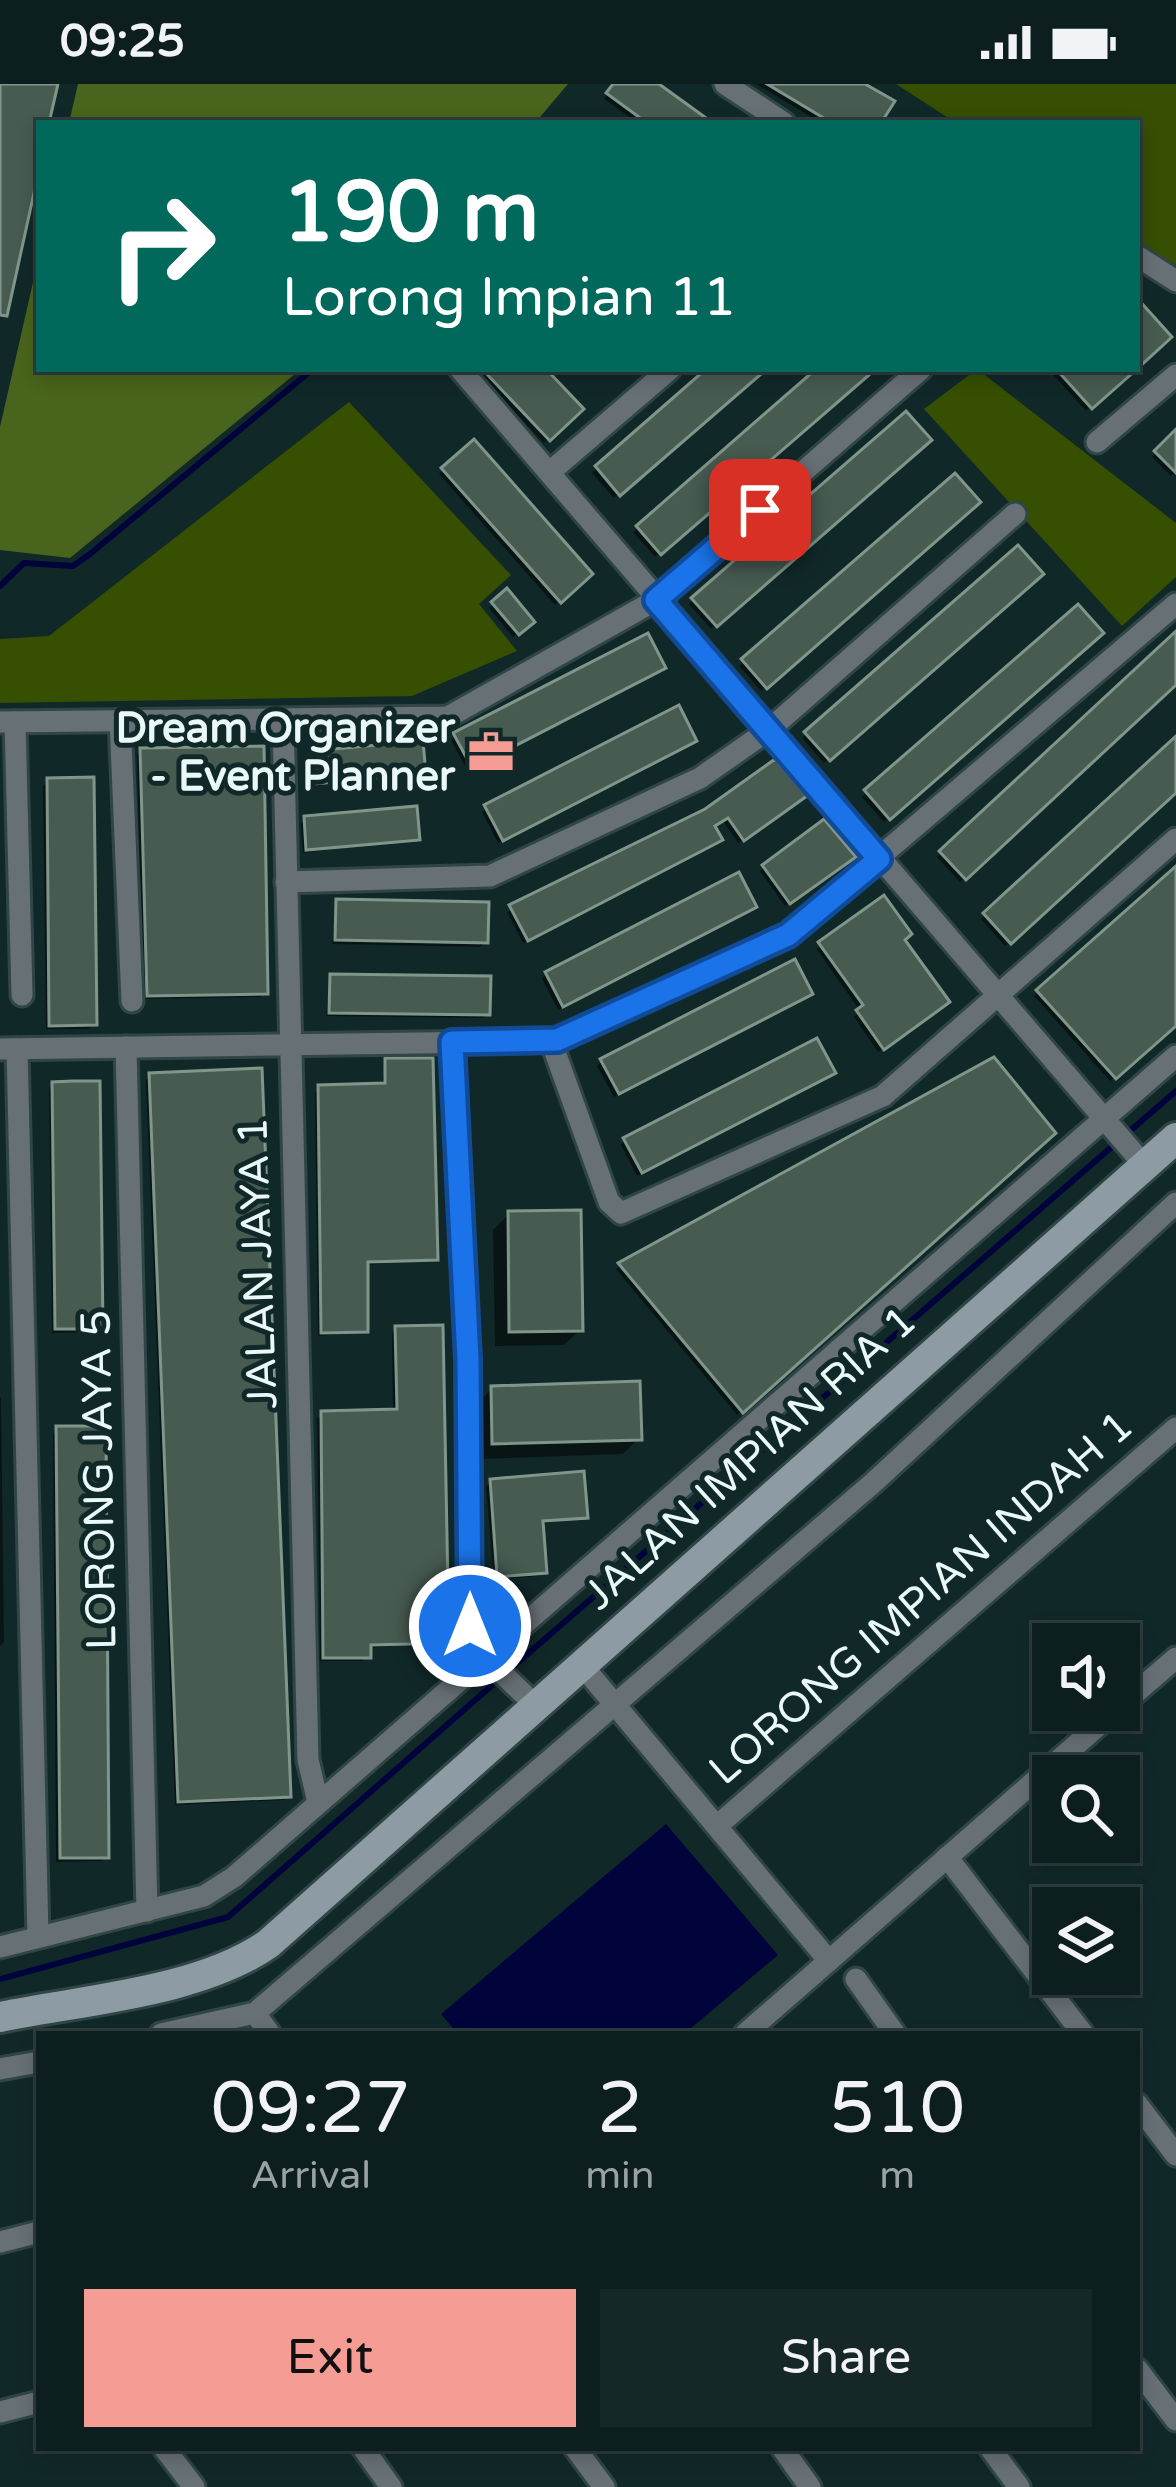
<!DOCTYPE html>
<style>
:root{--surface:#0d1e1f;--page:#162728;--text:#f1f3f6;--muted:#9aa2a4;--line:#2d3c3d;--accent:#f59c94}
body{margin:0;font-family:"Varela Round",sans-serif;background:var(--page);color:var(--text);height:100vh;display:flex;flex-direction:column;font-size:45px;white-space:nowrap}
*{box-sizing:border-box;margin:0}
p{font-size:39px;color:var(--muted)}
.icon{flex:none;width:66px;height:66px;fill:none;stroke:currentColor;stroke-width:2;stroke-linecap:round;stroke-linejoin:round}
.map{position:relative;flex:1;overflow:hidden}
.sheet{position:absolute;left:36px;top:1947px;width:1104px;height:420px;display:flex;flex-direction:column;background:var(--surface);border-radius:0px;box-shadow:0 6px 18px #0003,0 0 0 3px var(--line)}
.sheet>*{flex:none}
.banner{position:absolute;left:36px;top:36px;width:1104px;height:252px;border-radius:0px;box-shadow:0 6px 18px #0003,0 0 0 3px var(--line);background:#00695c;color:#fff;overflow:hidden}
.buttons{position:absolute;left:1032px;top:1539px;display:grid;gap:24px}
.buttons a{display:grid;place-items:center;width:108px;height:108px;border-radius:0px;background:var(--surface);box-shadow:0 6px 18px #0003,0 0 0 3px var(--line);font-size:60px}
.pin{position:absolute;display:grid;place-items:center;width:102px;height:102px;color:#fff;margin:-51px;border-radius:24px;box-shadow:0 6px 18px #0006}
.me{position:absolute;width:132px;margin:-66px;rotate:0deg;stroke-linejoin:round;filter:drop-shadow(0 0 9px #0008)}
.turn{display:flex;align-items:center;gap:42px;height:252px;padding:0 48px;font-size:54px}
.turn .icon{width:156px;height:156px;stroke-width:2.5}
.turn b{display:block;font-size:84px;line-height:102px}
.eta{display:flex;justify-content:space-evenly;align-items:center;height:204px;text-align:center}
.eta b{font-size:72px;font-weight:600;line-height:84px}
.cta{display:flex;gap:24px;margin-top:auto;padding:24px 48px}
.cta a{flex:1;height:138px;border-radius:0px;background:var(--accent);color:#111;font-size:48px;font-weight:600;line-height:138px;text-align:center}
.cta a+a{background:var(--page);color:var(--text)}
.status{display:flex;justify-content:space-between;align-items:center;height:84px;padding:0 60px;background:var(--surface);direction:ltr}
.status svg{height:33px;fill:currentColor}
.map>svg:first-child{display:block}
.green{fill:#364f00}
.forest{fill:#49641c}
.water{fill:#01043b}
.shadow{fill:#0007}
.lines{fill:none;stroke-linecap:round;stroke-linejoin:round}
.stream{stroke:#01043b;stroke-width:6}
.building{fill:#475b51;stroke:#81968b;stroke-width:3}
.street-casing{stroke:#2f4546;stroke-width:27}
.secondary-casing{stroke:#2f4546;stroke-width:36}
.street{stroke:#677075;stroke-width:21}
.secondary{stroke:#8d9ca4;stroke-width:30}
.route-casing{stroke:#114b97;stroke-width:30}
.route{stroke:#1a73e8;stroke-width:21}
.labels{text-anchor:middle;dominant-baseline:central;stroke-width:10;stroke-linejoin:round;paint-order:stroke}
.poi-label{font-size:42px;font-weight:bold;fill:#eaf8f8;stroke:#112829;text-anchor:end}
.street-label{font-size:42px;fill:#eaf8f8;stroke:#112829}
</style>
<div class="status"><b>09:25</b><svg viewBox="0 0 49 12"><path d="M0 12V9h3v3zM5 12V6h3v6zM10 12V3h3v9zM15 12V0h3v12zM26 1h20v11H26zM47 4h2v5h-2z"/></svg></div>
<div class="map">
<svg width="1176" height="2403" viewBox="0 0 1176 2403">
<rect width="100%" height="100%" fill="#112829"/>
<!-- green -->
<g class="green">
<polygon points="896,0 1176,0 1176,182 1137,156 1137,39 956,39"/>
<polygon points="977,285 1176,439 1176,493 1122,542 924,325"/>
<polygon points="349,318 511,491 479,520 517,567 412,612 0,619 0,555 49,552"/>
</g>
<!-- forest -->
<g class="forest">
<polygon points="78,0 568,0 535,39 69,39"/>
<polygon points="39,172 39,285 301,285 70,474 0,466 0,343"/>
</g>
<!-- water -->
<polygon class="water" points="666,1740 778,1871 684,1950 458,1950 441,1930"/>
<!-- shadow -->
<g class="shadow">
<polygon points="615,0 654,0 708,39 638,39 604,15"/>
<polygon points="756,0 859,0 878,39 821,39"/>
<polygon points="474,285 542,285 580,325 544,359"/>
<polygon points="711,285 763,285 614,414 592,389"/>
<polygon points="820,285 872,285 655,473 633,448"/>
<polygon points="1048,285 1133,285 1086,327"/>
<polygon points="906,331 928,356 711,545 689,520"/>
<polygon points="1176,349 1176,387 1171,392 1152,373"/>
<polygon points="473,359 589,490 555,521 439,390"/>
<polygon points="955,393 977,418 761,607 739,582"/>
<polygon points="1018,465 1040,490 824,679 802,654"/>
<polygon points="507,509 531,538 513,553 489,524"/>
<polygon points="1078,524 1100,549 884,738 862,713"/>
<polygon points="1176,551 1176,598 960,798 937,773"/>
<polygon points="658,588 467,686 451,656 455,651"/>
<polygon points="1176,656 1176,706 1005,862 981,835"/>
<polygon points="689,661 498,759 482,728 486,724"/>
<polygon points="141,667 265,908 260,913 143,915 137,671"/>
<polygon points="311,670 422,689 309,703 306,674"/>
<polygon points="48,697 94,940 89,945 46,945 43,702"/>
<polygon points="799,716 738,759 723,737 712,743 715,760 523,859 507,828 707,727"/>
<polygon points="305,735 416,755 303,769 301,740"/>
<polygon points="848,777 785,822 760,787 764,783"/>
<polygon points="1176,786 1176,939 1110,997 1034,912"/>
<polygon points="337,818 485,858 480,863 332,860"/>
<polygon points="754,823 558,926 542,895 546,890"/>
<polygon points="901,856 942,922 878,968 854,933 860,927 816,864"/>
<polygon points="331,893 487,930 483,934 326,932"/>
<polygon points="805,914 614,1013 597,982 602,977"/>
<polygon points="386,977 435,1175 365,1181 365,1247 318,1252 315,1008 382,1002"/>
<polygon points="993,977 1052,1049 737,1331 616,1185"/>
<polygon points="150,992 288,1712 284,1716 175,1721 146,996"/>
<polygon points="828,993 637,1092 621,1061 625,1056"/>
<polygon points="54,1001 100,1244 95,1248 52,1249 49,1005"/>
<polygon points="509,1130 580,1246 564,1261 495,1262 493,1146"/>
<polygon points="397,1245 446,1558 368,1564 363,1577 320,1577 317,1334 393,1328 392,1249"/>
<polygon points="492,1305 639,1354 623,1370 478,1375 476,1320"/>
<polygon points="1,1314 4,1558 0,1562 0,1314"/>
<polygon points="58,1345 106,1773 101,1777 56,1778 53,1350"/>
<polygon points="491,1398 585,1432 540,1440 544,1487 539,1492 494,1496 486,1402"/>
</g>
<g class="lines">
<!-- stream -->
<g class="stream">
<polyline points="0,502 24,479 73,482 90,470 313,285"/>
<polyline points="508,1587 1176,1007"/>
<polyline points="0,1895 228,1833 498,1596"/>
</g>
</g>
<!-- building -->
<g class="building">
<polygon points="0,0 58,0 49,39 39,39 39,86 7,232 0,231"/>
<polygon points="613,0 659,0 713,39 647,39 606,9"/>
<polygon points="767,0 865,0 895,17 881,39 832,39"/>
<polygon points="1137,214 1172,253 1137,285"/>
<polygon points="482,285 546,285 584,325 550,357"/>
<polygon points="706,285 767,285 620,412 595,382"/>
<polygon points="816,285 876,285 661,471 636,442"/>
<polygon points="1056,285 1137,285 1092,325"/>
<polygon points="906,327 932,356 717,543 691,514"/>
<polygon points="1176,345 1176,389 1154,367"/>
<polygon points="474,355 593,490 561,519 441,384"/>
<polygon points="955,389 981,418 767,605 741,575"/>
<polygon points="1018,461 1044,490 830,677 804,648"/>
<polygon points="507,504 535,538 519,551 491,518"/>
<polygon points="1078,520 1104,549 890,736 864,706"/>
<polygon points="1176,547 1176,601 966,796 939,767"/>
<polygon points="648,549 666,584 472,684 453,649"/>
<polygon points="679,621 697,657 503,757 484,721"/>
<polygon points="1176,652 1176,709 1011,860 983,829"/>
<polygon points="423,657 426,690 313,700 310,667"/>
<polygon points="264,662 268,910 147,912 140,664"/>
<polygon points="775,675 807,712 744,757 728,734 715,742 723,756 528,857 509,821 705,725"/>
<polygon points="94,693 97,941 49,942 47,694"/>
<polygon points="417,722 420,756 306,766 304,732"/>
<polygon points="824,735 856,773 790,820 762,781"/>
<polygon points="1176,782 1176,942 1116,995 1036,906"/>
<polygon points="739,788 757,823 563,923 545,888"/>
<polygon points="884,811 912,850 905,856 950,918 884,966 856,926 863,921 818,858"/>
<polygon points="336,815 489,818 488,859 335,856"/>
<polygon points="795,875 813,910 619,1010 600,975"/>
<polygon points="330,890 491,892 490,931 329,929"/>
<polygon points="817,954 836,989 642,1089 623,1054"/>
<polygon points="994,973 1056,1049 743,1329 618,1179"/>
<polygon points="385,974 433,974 438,1176 368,1178 368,1248 321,1249 318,1001 385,999"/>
<polygon points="262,984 291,1713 178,1718 149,989"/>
<polygon points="73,997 100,997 103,1245 55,1245 52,998"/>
<polygon points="581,1126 583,1247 509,1248 508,1127"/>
<polygon points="443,1241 449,1559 371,1561 371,1574 323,1574 321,1327 397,1325 395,1242"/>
<polygon points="640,1297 642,1356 492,1360 491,1302"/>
<polygon points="56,1342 106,1342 109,1774 60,1774"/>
<polygon points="584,1387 588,1434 543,1437 547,1489 497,1493 490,1395"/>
</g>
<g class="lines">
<!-- street casing -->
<g class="street-casing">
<g id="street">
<polyline points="725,0 784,39"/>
<polyline points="1137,172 1176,197"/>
<polyline points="460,285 1144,1081"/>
<polyline points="1097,358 1176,291"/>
<polyline points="550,388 670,285"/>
<polyline points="120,636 132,917"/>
<polyline points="283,636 308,1676 318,1718"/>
<polyline points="0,638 448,633 656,516 921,285"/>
<polyline points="15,638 22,911"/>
<polyline points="286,798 490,792 700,694 770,645 1015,430"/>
<polyline points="551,957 609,1118 621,1129 883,1012 1176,755"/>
<polyline points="452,958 468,1275 469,1542 483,1571 534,1620"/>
<polyline points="126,963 147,1827"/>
<polyline points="0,965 557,957 788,851 1176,520"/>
<polyline points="17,965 38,1853"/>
<polyline points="581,1580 829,1877"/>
<polyline points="1119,1623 1176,1574"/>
<polyline points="717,1742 1176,1344"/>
<polyline points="947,1773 1083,1950"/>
<polyline points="0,1863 204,1812 234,1793 1176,972"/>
<polyline points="856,1895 895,1950"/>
<polyline points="255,1929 270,1950"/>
<polyline points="161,1950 255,1929 873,1399 1176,1119"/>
<polyline points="745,1950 1116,1626"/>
<polyline points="0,1985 39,1978"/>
<polyline points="1137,2020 1176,2071"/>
<polyline points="0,2158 39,2148"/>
<polyline points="1137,2285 1176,2336"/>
<polyline points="0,2328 39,2318"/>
<polyline points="164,2364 194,2403"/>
<polyline points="363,2364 391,2403"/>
<polyline points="575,2364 604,2403"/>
<polyline points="782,2364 810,2403"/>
<polyline points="990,2364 1019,2403"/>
</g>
</g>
<!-- secondary casing -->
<g class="secondary-casing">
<path id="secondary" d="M0 1933C83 1916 199 1908 268 1860L1176 1054"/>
</g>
<!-- street -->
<use href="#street" class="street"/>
<!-- secondary -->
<use href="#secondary" class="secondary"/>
</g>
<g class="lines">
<!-- route casing -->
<g class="route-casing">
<polyline id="route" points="470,1542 468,1275 452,958 557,956 788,851 879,775 656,516 760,426"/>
</g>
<!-- route -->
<use href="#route" class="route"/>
</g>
<!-- icons -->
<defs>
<g id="office-bare" transform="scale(3.6)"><path d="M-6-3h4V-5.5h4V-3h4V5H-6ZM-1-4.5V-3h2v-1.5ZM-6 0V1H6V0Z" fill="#f59c94" stroke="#112829" stroke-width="2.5" paint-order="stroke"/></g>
</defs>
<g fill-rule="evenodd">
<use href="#office-bare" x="491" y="668"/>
</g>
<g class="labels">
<!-- poi labels -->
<g class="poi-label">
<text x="455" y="644">Dream Organizer<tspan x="455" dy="48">- Event Planner</tspan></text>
</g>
<!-- street labels -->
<g class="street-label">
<text transform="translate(258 1179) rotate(-92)">JALAN JAYA 1</text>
<text transform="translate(750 1374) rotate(-42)">JALAN IMPIAN RIA 1</text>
<text transform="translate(99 1396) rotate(-91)">LORONG JAYA 5</text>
<text transform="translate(921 1514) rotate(-41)">LORONG IMPIAN INDAH 1</text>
</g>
</g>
</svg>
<div class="buttons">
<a><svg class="icon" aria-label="sound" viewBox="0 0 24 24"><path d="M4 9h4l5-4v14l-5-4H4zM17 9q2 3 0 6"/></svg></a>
<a><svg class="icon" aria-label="search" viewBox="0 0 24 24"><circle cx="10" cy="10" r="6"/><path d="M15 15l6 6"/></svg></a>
<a><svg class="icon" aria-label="layers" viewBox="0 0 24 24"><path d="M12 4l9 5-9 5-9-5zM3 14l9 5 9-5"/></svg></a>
</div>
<div class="pin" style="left:760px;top:426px;background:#d93025"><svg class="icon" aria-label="arrive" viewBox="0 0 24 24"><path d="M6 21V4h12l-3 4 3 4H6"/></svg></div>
<svg class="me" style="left:470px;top:1542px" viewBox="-20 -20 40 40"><circle r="17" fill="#1a73e8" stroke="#fff" stroke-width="3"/><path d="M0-11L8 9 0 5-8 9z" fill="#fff"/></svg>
<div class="banner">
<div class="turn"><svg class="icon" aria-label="right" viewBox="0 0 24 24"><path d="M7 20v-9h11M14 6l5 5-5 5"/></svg><div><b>190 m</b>Lorong Impian 11</div></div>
</div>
<section class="sheet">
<div class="eta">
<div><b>09:27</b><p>Arrival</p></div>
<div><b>2</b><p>min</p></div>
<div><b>510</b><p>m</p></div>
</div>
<div class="cta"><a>Exit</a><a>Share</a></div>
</section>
</div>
